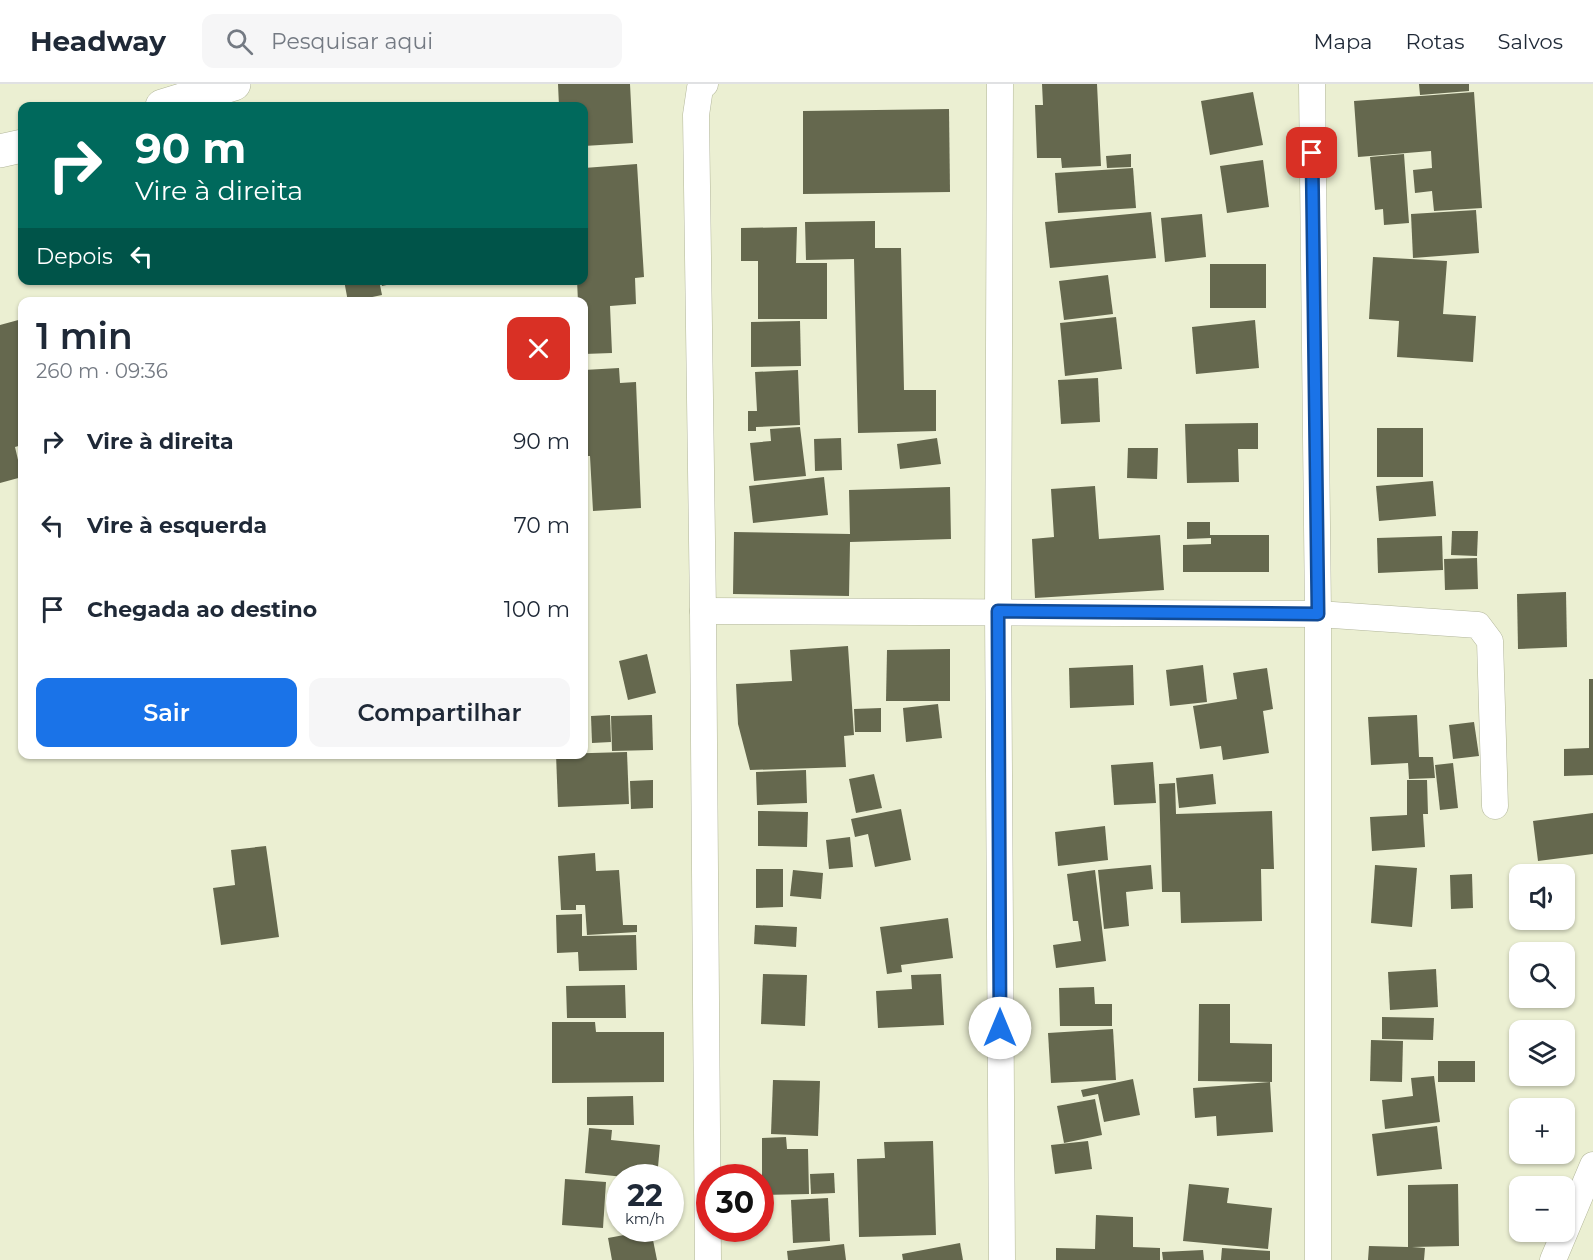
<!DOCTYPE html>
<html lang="pt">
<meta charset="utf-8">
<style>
:root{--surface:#fff;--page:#f6f6f7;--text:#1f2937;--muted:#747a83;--line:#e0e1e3;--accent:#1a73e8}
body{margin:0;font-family:Montserrat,sans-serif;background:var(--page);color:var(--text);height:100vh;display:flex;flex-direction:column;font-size:22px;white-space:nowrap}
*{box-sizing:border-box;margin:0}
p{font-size:20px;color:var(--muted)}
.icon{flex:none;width:33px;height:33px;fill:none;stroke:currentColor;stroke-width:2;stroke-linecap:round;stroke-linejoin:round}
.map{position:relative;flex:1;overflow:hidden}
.details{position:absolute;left:18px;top:213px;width:570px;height:462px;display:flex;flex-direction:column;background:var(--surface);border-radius:12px;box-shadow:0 2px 4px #0004}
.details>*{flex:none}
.banner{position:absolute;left:18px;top:18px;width:570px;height:183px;border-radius:12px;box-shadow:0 2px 4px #0004;background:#00695c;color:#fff;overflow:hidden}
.controls{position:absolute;left:1509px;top:780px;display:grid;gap:12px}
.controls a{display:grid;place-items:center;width:66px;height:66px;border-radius:12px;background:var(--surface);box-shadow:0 2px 4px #0004;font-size:30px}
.speed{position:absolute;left:606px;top:1080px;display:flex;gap:12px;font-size:30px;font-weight:700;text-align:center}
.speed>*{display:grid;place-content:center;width:78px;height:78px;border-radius:50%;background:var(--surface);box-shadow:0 2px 4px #0004;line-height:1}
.speed small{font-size:15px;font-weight:400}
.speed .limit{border:9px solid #d22;background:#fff;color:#111}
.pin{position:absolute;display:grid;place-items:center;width:51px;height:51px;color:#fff;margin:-26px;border-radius:12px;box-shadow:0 3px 9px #0006}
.me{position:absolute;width:66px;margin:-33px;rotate:0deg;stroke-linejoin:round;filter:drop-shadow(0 0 4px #0008)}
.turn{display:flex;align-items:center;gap:21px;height:126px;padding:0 18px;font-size:27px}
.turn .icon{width:78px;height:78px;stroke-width:2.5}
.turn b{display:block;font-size:42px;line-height:51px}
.then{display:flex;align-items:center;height:57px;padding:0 18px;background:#0003;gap:12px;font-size:22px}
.round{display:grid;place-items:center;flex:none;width:63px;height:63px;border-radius:12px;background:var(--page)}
.head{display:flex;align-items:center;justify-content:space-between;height:102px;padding:0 18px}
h1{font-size:36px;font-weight:600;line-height:45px}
.primary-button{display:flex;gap:12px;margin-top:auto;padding:12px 18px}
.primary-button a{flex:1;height:69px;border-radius:12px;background:var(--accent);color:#fff;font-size:24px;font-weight:600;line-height:69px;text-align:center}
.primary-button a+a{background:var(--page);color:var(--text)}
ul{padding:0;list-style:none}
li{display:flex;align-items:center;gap:18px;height:84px;padding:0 18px}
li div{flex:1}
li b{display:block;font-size:22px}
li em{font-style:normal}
header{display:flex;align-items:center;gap:36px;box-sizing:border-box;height:84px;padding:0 30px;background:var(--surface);border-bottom:2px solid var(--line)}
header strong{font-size:28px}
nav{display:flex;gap:33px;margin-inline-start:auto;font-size:21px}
.search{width:420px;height:54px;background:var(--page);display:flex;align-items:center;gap:15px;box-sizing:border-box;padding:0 21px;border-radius:12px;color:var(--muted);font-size:22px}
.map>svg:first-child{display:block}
.building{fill:#65684e}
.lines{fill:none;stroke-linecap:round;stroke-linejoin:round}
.minor-casing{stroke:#b2b69a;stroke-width:27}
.primary-casing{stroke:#b2b69a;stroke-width:34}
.minor{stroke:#fff;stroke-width:26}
.primary{stroke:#fff;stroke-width:33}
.route-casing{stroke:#114b97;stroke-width:15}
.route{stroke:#1a73e8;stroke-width:10}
</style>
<header>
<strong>Headway</strong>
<div class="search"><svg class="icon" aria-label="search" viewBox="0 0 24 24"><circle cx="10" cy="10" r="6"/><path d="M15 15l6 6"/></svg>Pesquisar aqui</div>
<nav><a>Mapa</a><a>Rotas</a><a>Salvos</a></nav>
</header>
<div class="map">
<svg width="1593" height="1176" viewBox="0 0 1593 1176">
<rect width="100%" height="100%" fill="#ebefd2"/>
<!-- building -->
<g class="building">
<polygon points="558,0 630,0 633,59 584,62 584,22 559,22"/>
<polygon points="1042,0 1097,0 1101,82 1062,84 1061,74 1037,74 1035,21 1043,21"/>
<polygon points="1419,0 1469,0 1469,7 1420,11"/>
<polygon points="1253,8 1263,61 1210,71 1201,17"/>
<polygon points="1474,8 1482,124 1434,127 1432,107 1415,109 1413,86 1432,84 1431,67 1358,73 1354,17"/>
<polygon points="949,25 950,108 803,110 803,27"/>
<polygon points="1131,70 1131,83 1107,84 1106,72"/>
<polygon points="1404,70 1409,139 1384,141 1383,125 1375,126 1370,73"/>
<polygon points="1263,76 1269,123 1227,129 1220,82"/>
<polygon points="637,80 644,193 635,194 636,220 610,222 612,269 584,270 584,218 578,218 577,196 584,196 584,84"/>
<polygon points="1133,84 1136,124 1058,129 1055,89"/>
<polygon points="1476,126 1479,169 1413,174 1411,130"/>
<polygon points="1151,128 1156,174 1050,184 1045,138"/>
<polygon points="1202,130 1206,173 1165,178 1161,134"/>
<polygon points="875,137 875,164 901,164 904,306 936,306 936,347 858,349 854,175 806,176 805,138"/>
<polygon points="797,143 796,179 827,179 827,235 758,235 758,177 741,177 741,144"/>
<polygon points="1373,173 1447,177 1443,230 1476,232 1473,278 1397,273 1399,237 1369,235"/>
<rect x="1210" y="180" width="56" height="44"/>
<polygon points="1108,191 1113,230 1064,236 1059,197"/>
<polygon points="344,196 379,196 382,211 348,218"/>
<polygon points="381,196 404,196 405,197 382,202"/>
<polygon points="1116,233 1122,285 1065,292 1060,239"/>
<polygon points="22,235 22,361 15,363 22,393 0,399 0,241"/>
<polygon points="1255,236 1259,284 1196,290 1192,243"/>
<polygon points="800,237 801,282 751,283 751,238"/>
<polygon points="619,284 620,299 636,298 641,424 593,427 590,372 584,372 584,286"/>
<polygon points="798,286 800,341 756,343 756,347 748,347 748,327 757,327 755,288"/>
<polygon points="1098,294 1100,338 1061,340 1058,296"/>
<polygon points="1258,339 1258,365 1238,365 1239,398 1187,399 1185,340"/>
<polygon points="800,343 806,392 754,397 750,359 771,357 770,345"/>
<rect x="1377" y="344" width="46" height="49"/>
<polygon points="841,354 842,386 815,387 814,355"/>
<polygon points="937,354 941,380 900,385 897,360"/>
<polygon points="1128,364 1158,364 1157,395 1127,394"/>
<polygon points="824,393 828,431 753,439 749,402"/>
<polygon points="1433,397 1436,432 1379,437 1376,402"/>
<polygon points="1095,402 1099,455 1160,451 1164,506 1035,514 1032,455 1054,453 1051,405"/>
<polygon points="950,403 951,455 850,458 849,512 733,510 734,448 850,450 849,406"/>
<polygon points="1187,438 1210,438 1210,451 1269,451 1269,488 1183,488 1183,461 1211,460 1211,454 1187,455"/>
<polygon points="1452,447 1478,447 1477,472 1451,471"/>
<polygon points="1442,452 1443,486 1378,489 1377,454"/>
<polygon points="1477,474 1478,505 1445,506 1444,475"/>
<polygon points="1566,508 1567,563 1518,565 1517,510"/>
<polygon points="848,562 854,651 844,652 846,683 750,686 738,640 736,600 792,597 790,566"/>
<polygon points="950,565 950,617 886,617 887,566"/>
<polygon points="647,570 656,609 628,616 619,577"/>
<polygon points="1133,581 1134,621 1070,624 1069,584"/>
<polygon points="1203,581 1207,618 1170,622 1166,586"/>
<polygon points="1267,584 1273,625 1263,627 1269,669 1223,676 1221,662 1200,665 1193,622 1237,615 1233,589"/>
<polygon points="1589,595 1593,595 1593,691 1564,692 1564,665 1589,664"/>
<polygon points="938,620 942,654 906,658 903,624"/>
<polygon points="881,624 881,648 855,648 854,625"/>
<polygon points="610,631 611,658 592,659 591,632"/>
<polygon points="652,631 653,666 612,667 611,632"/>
<polygon points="1417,631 1419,673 1433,673 1435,694 1409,695 1408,679 1371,681 1368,633"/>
<polygon points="1474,638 1479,672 1453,675 1449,641"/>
<polygon points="627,668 629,720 558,723 556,670"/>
<polygon points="1153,678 1156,719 1114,721 1111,681"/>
<polygon points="1453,679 1458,724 1440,726 1435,681"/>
<polygon points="806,686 807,719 757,721 756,688"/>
<polygon points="874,690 882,724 856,729 849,695"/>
<polygon points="1213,690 1216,720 1179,724 1176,694"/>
<polygon points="653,696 653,724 631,725 630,697"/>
<polygon points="1407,696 1427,696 1428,730 1423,730 1425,763 1372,767 1370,733 1407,731"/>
<polygon points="1175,699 1176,730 1272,727 1274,785 1261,785 1262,837 1181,839 1180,808 1162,808 1159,700"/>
<polygon points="901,725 911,776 875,783 868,750 855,753 851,735"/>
<polygon points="758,727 808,728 807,763 758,762"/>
<polygon points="1593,729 1593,770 1538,777 1533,737"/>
<polygon points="1105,742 1108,776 1058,782 1055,748"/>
<polygon points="850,753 853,783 829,785 826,756"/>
<polygon points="266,762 279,853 221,861 213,804 235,801 231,766"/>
<polygon points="595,769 596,787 619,786 623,841 637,841 637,848 587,851 585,821 576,821 576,826 561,826 558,772"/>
<polygon points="1151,781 1153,805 1126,808 1129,842 1104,845 1098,786"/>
<polygon points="1375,781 1417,784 1412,843 1371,839"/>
<polygon points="756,785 783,785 783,823 756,824"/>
<polygon points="793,786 823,789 821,815 790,812"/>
<polygon points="1095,786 1106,877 1056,884 1053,861 1081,857 1078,837 1073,837 1067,790"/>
<polygon points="1472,790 1473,824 1451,825 1450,791"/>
<polygon points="582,830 582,852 636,851 637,886 579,887 578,868 557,869 556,831"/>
<polygon points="948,834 953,874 901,881 902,888 887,890 880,843"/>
<polygon points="755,841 797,843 796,863 754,860"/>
<polygon points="1436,885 1438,923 1390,926 1388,888"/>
<polygon points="763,890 807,891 805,942 761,940"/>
<polygon points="941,890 944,941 878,944 876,907 912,905 911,891"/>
<polygon points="625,901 626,934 567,934 566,902"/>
<polygon points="1094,903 1095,920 1112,920 1112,942 1060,942 1059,904"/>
<polygon points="1199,920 1230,920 1230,959 1272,960 1272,998 1198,997"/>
<polygon points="1382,933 1434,934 1433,956 1382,955"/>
<polygon points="552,938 595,938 596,948 664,948 664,998 552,999"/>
<polygon points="1113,945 1116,996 1051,999 1048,949"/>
<polygon points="1371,956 1403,957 1402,998 1370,997"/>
<rect x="1438" y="977" width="37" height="21"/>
<polygon points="1434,992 1440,1038 1385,1045 1382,1016 1413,1012 1411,994"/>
<polygon points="1133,995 1140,1031 1104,1038 1098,1010 1083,1013 1081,1006"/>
<polygon points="773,996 820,997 818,1052 771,1050"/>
<polygon points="1270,998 1273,1048 1217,1052 1216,1032 1195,1034 1193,1004"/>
<polygon points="633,1012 634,1041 587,1041 587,1013"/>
<polygon points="1095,1015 1102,1051 1064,1059 1057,1022"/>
<polygon points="1437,1042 1442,1085 1377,1092 1372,1050"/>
<polygon points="589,1044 612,1046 611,1056 660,1061 657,1094 634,1094 585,1089"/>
<polygon points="786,1053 787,1065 808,1065 809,1110 762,1111 762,1054"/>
<polygon points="933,1057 936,1151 859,1153 857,1075 885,1074 884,1058"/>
<polygon points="1088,1057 1092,1085 1055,1090 1051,1061"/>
<polygon points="834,1089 835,1109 811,1110 810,1090"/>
<polygon points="565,1095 606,1098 603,1144 562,1141"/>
<polygon points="1189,1100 1229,1104 1227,1119 1272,1124 1268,1165 1183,1157"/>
<polygon points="1458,1100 1459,1162 1412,1163 1425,1164 1424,1176 1368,1176 1369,1162 1408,1163 1408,1101"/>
<polygon points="828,1114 830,1157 793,1159 791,1116"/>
<polygon points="1096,1131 1133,1133 1133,1163 1160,1164 1160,1176 1056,1176 1056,1164 1095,1165"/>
<polygon points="651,1146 657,1176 612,1176 608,1154"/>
<polygon points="960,1159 963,1176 903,1176 902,1170"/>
<polygon points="844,1160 846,1176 788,1176 787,1167"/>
<polygon points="1222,1164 1270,1167 1270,1176 1221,1176"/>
<polygon points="1203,1166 1204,1176 1163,1176 1162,1168"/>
</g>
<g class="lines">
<!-- minor casing -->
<g class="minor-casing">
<g id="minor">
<polyline points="705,0 700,4 696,31 703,527 708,1176"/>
<polyline points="1000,0 998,527 1002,1176"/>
<polyline points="1312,0 1318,530 1318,1176"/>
<polyline points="703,527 1318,530 1478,541 1490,557 1495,722"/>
<polyline points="1553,1176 1593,1081"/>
</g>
</g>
<!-- primary casing -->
<g class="primary-casing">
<g id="primary">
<polyline points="162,22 234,0"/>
<polyline points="0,67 22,62"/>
</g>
</g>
<!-- minor -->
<use href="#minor" class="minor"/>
<!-- primary -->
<use href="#primary" class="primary"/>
</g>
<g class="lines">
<!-- route casing -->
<g class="route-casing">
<polyline id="route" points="1000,944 998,527 1318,530 1312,69"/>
</g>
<!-- route -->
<use href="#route" class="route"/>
</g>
</svg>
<div class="controls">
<a><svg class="icon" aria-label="sound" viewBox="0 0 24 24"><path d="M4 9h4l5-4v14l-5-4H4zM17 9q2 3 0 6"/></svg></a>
<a><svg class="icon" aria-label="search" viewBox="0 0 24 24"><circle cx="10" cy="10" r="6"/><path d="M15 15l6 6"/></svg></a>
<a><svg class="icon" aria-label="layers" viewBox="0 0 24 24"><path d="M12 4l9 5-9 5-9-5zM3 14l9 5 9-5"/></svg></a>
<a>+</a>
<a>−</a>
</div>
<div class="speed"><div>22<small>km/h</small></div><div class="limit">30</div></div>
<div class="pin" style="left:1312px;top:69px;background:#d93025"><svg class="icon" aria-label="arrive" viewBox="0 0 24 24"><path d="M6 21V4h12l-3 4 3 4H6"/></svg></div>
<svg class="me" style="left:1000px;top:944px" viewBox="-20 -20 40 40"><circle r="19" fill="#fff"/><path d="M0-13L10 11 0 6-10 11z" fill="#1a73e8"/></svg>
<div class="banner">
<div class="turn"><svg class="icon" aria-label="right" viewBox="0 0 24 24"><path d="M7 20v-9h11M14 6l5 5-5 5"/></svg><div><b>90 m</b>Vire à direita</div></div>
<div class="then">Depois<svg class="icon" aria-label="left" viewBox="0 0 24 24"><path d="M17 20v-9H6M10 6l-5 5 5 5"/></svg></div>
</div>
<section class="details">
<div class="head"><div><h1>1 min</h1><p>260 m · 09:36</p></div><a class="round" style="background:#d93025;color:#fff"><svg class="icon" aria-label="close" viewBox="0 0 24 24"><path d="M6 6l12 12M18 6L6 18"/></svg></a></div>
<ul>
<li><svg class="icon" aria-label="right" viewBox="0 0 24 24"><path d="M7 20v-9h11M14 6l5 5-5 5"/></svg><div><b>Vire à direita</b></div><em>90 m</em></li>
<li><svg class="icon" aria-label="left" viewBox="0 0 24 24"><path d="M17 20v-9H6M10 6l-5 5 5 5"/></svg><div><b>Vire à esquerda</b></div><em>70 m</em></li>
<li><svg class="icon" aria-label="arrive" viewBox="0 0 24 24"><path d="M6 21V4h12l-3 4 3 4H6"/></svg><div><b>Chegada ao destino</b></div><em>100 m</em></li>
</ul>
<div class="primary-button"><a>Sair</a><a>Compartilhar</a></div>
</section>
</div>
